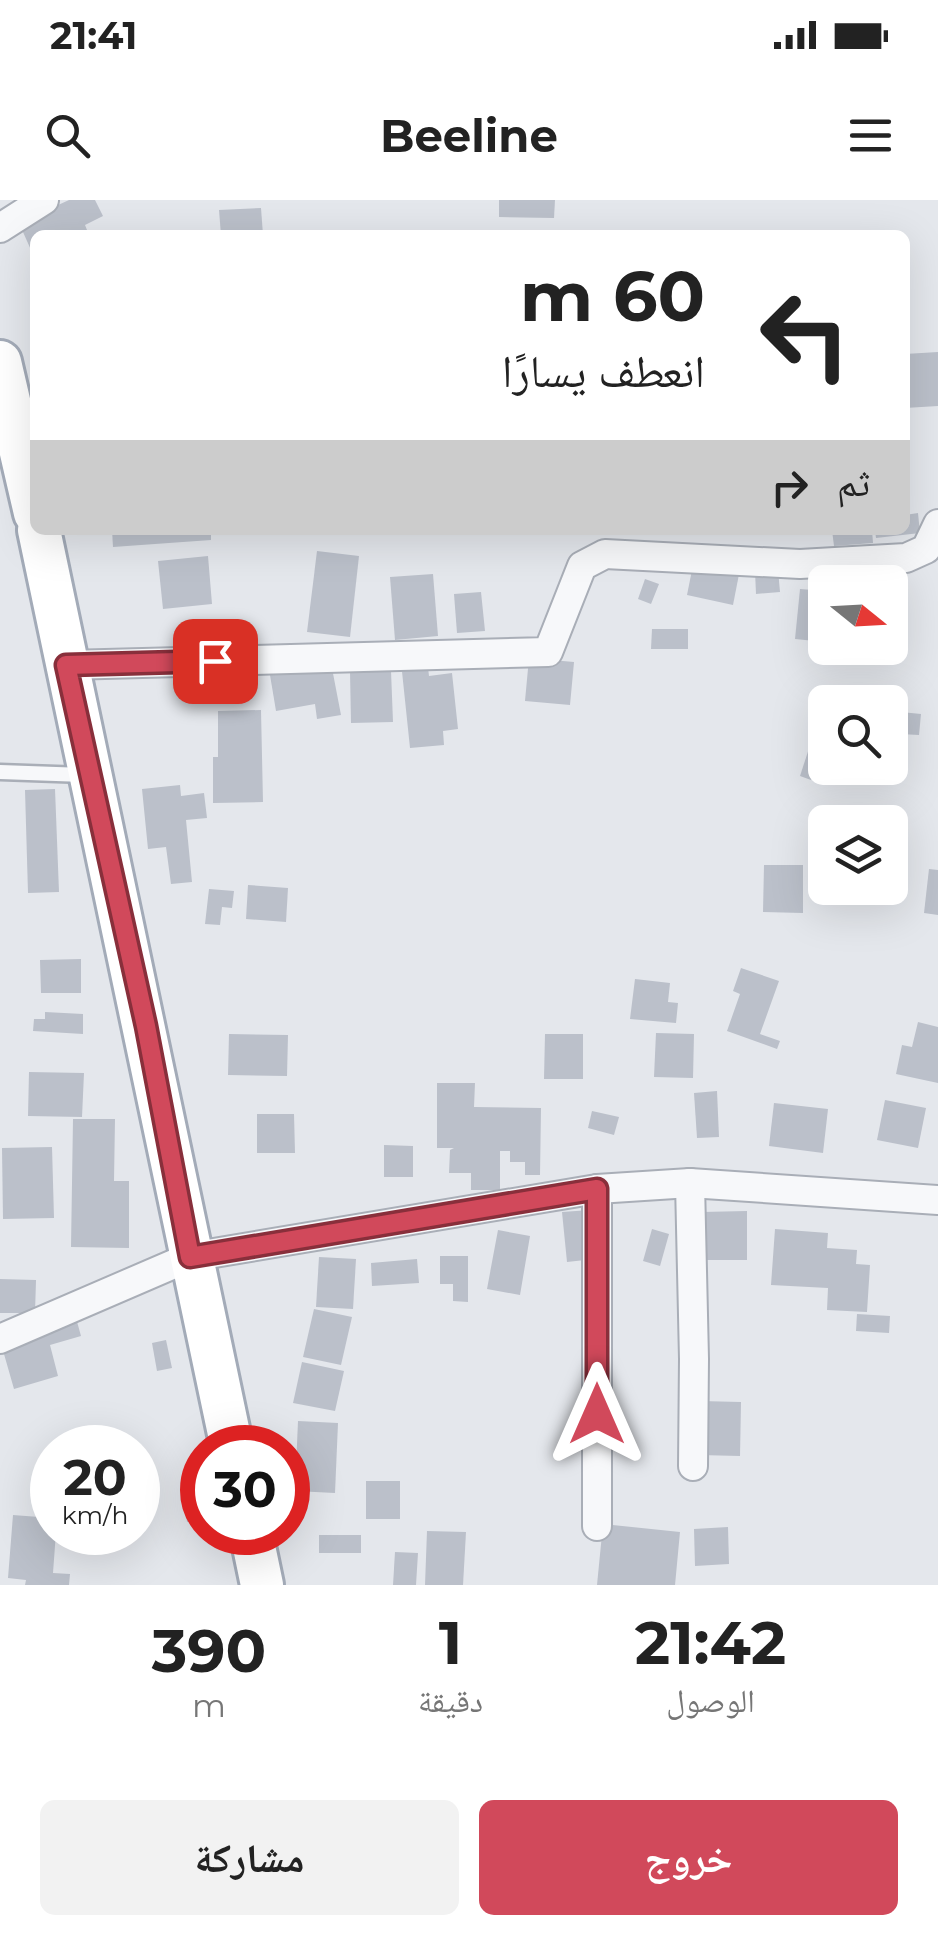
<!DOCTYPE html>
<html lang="ar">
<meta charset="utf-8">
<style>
:root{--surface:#fff;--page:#f2f2f2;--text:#222;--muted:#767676;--accent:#d1495b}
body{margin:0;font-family:Montserrat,"Noto Naskh Arabic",sans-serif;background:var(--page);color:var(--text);direction:rtl;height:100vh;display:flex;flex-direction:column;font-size:38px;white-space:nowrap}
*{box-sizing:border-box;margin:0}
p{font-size:32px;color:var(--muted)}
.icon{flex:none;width:55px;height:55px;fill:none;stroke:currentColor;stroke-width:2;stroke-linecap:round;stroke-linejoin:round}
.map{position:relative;height:1385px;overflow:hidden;direction:ltr}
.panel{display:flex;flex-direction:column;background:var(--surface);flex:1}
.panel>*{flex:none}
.top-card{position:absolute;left:30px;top:30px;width:880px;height:305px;border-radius:15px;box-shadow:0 10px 40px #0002;direction:rtl;background:#fff;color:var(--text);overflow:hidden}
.needle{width:65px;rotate:108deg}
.fabs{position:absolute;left:808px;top:365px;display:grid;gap:20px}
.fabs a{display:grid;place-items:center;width:100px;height:100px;border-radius:15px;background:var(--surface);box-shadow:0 10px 40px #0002;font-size:50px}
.speed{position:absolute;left:30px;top:1225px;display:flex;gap:20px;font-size:50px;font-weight:700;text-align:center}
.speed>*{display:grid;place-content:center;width:130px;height:130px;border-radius:50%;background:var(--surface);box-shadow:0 10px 40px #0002;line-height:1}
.speed small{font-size:25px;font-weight:400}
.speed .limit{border:15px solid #d22;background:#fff;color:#111}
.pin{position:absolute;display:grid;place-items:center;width:85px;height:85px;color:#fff;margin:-42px;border-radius:20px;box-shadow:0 5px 15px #0006}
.me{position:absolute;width:110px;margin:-55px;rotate:0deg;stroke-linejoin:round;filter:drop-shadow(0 0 8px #0008)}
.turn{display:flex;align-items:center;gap:35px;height:210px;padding:0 40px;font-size:45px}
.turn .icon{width:130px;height:130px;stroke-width:2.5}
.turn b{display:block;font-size:70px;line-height:85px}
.then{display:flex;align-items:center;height:95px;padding:0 40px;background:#0003;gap:20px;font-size:38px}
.eta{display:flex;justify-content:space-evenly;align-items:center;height:170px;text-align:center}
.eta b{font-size:60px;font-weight:700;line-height:70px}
.primary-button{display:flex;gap:20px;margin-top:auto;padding:20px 40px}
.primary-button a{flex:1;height:115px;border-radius:15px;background:var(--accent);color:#fff;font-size:40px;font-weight:700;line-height:115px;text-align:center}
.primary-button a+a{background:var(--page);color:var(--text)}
.status{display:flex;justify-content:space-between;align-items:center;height:70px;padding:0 50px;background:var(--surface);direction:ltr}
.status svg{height:28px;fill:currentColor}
header{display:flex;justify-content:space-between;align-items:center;height:130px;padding:0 40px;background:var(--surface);font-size:45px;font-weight:700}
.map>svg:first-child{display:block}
.building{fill:#bbc0ca}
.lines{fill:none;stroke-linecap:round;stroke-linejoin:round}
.service-casing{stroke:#a9aeb7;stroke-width:19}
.minor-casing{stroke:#a9aeb7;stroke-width:32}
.primary-casing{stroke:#a3abb8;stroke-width:48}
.service{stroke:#f7f8fa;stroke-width:14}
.minor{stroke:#f7f8fa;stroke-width:28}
.primary{stroke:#fff;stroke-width:42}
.route-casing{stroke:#882f3b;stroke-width:25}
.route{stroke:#d1495b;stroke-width:18}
</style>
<div class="status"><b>21:41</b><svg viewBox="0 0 49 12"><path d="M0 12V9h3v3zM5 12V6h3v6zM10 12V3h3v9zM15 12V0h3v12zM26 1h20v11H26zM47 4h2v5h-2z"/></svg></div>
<header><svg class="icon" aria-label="menu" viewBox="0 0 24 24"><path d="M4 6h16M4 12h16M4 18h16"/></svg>Beeline<svg class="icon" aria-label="search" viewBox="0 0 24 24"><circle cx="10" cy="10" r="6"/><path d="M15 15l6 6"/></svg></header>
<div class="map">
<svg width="938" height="1385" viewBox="0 0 938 1385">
<rect width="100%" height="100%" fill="#e4e7ec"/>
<!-- building -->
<g class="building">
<polygon points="69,0 95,0 103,16 85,25 89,35 35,35 35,59 19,23"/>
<polygon points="499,0 555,0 554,18 499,17"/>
<polygon points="261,8 263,35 221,35 219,10"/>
<polygon points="938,152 938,206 905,208 905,154"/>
<polygon points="918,313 920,333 876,338 875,330 905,330 905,315"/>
<polygon points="112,330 211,330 211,340 113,347"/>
<polygon points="832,330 872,330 873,343 834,346"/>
<polygon points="317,351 359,356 350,437 307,432"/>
<polygon points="208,356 212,404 163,409 158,361"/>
<polygon points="694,360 740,369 733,405 687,395"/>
<polygon points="778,370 780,392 756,394 755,371"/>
<polygon points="433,374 438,436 395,440 390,377"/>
<polygon points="645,379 659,384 651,404 638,399"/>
<polygon points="800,389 825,391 825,442 795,439"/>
<polygon points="481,392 485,431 457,433 454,394"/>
<polygon points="652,429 688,429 688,449 651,449"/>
<polygon points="529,458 574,462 570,505 525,501"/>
<polygon points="427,459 429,476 452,473 458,529 443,531 444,545 410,548 401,462"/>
<polygon points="331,463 341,515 317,519 315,504 276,511 270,475"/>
<polygon points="350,471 391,471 393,522 351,523"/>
<polygon points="261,510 263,602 213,603 213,557 218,557 218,511"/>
<polygon points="901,512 921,514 919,535 900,534"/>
<polygon points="814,533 825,537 811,580 800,576"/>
<polygon points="180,585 181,596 204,593 207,618 186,620 192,682 171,684 166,647 148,649 142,589"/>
<polygon points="55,589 59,692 28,693 25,590"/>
<polygon points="764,665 803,665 803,713 763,712"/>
<polygon points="929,669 938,670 938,715 924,713"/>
<polygon points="248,685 288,688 286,722 246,719"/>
<polygon points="209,689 234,691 232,708 222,707 220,725 205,724"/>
<polygon points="81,759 81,793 41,793 40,760"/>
<polygon points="741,768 779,781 760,834 780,841 777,849 727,831 740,794 733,791"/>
<polygon points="635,779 670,783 668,802 678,803 676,823 630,819"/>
<polygon points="45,812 83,814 83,834 33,831 34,819 45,819"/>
<polygon points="918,822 938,827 938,883 896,874 902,845 912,847"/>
<polygon points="656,833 694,834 693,878 654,877"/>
<polygon points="229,834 288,835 287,876 228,875"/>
<polygon points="545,834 583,834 583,879 544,879"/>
<polygon points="29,872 84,873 82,917 28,916"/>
<polygon points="437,883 475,883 474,907 541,908 540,975 525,975 525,962 510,962 510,951 500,951 500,990 471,990 471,973 449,973 450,950 454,948 437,948"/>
<polygon points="717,891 719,937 697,938 694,893"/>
<polygon points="885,900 926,908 918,948 877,940"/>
<polygon points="774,903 828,909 823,953 769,946"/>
<polygon points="592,911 619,917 614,935 588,928"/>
<polygon points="257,914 294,914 295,953 257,953"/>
<polygon points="73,919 115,919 114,981 129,981 129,1048 71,1047"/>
<polygon points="384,945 413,946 413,977 384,977"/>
<polygon points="52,947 54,1018 3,1019 2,948"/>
<polygon points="590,1010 594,1059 567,1062 562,1012"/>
<polygon points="747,1011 747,1060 702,1060 701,1012"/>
<polygon points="652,1029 669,1034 660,1066 643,1061"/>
<polygon points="775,1029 828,1033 827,1048 857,1050 856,1064 870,1065 867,1112 827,1110 828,1088 771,1085"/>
<polygon points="498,1030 530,1036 520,1095 487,1089"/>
<polygon points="440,1056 468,1056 468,1102 453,1101 453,1084 440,1084"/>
<polygon points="319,1057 356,1059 353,1109 316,1107"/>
<polygon points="417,1059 419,1083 372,1086 371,1063"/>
<polygon points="0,1079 36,1080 35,1113 0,1113"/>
<polygon points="314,1109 352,1117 341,1165 303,1157"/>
<polygon points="857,1114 890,1116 889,1133 856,1131"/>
<polygon points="76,1118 81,1136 50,1145 58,1176 14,1189 0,1140"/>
<polygon points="166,1140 172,1168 157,1171 152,1143"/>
<polygon points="302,1162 344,1171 335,1211 293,1203"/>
<polygon points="700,1201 741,1202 740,1256 699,1255"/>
<polygon points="298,1221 338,1223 335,1293 295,1291"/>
<rect x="366" y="1281" width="34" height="38"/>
<polygon points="202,1304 202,1320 187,1322 185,1307"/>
<polygon points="13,1315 52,1318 52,1332 56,1332 53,1373 70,1374 69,1385 25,1385 26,1380 8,1378"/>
<polygon points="603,1324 680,1332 675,1385 597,1385"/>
<polygon points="728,1327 729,1364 695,1366 694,1329"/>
<polygon points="427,1331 466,1332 463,1385 425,1385"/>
<rect x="319" y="1335" width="42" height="18"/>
<polygon points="395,1352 418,1353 416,1385 393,1385"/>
</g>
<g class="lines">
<!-- service casing -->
<g class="service-casing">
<polyline id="service" points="0,572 84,575"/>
</g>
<!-- minor casing -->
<g class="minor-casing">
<g id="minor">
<polyline points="0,28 44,0"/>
<polyline points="67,465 548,452 582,366 605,354 800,364 906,358 926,349 938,324"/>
<polyline points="690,983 694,1159 693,1266"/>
<polyline points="597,989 597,1326"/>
<polyline points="0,1139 190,1057 597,989 690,983 938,1000"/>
</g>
</g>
<!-- primary casing -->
<g class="primary-casing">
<g id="primary">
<polyline points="0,162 35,313"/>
<polyline points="39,330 232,1248"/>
<polyline points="251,1332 262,1385"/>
</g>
</g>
<!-- service -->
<use href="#service" class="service"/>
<!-- minor -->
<use href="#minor" class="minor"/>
<!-- primary -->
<use href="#primary" class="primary"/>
</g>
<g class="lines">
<!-- route casing -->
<g class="route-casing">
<polyline id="route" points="215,461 66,465 146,826 190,1057 597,989 597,1214"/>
</g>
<!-- route -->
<use href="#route" class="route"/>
</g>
</svg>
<div class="fabs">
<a><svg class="needle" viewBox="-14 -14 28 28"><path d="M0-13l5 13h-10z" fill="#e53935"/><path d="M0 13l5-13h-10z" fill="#767676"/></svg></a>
<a><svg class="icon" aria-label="search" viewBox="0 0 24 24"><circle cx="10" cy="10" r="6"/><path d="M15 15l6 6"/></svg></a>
<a><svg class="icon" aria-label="layers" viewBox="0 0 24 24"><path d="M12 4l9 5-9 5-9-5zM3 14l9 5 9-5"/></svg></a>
</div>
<div class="speed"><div>20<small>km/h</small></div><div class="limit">30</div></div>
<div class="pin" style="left:215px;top:461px;background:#d93025"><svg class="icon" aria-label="arrive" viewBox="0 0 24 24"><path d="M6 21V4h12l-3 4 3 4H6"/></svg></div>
<svg class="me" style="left:597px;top:1214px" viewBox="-20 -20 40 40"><path d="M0-17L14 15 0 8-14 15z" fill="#d1495b" stroke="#fff" stroke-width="4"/></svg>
<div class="top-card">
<div class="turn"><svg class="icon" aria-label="left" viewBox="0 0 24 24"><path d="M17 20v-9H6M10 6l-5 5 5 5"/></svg><div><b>60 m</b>انعطف يسارًا</div></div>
<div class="then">ثم<svg class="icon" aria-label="right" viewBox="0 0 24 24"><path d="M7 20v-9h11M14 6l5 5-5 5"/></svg></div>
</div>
</div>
<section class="panel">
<div class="eta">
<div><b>21:42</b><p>الوصول</p></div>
<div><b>1</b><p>دقيقة</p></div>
<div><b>390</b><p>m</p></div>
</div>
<div class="primary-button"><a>خروج</a><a>مشاركة</a></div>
</section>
